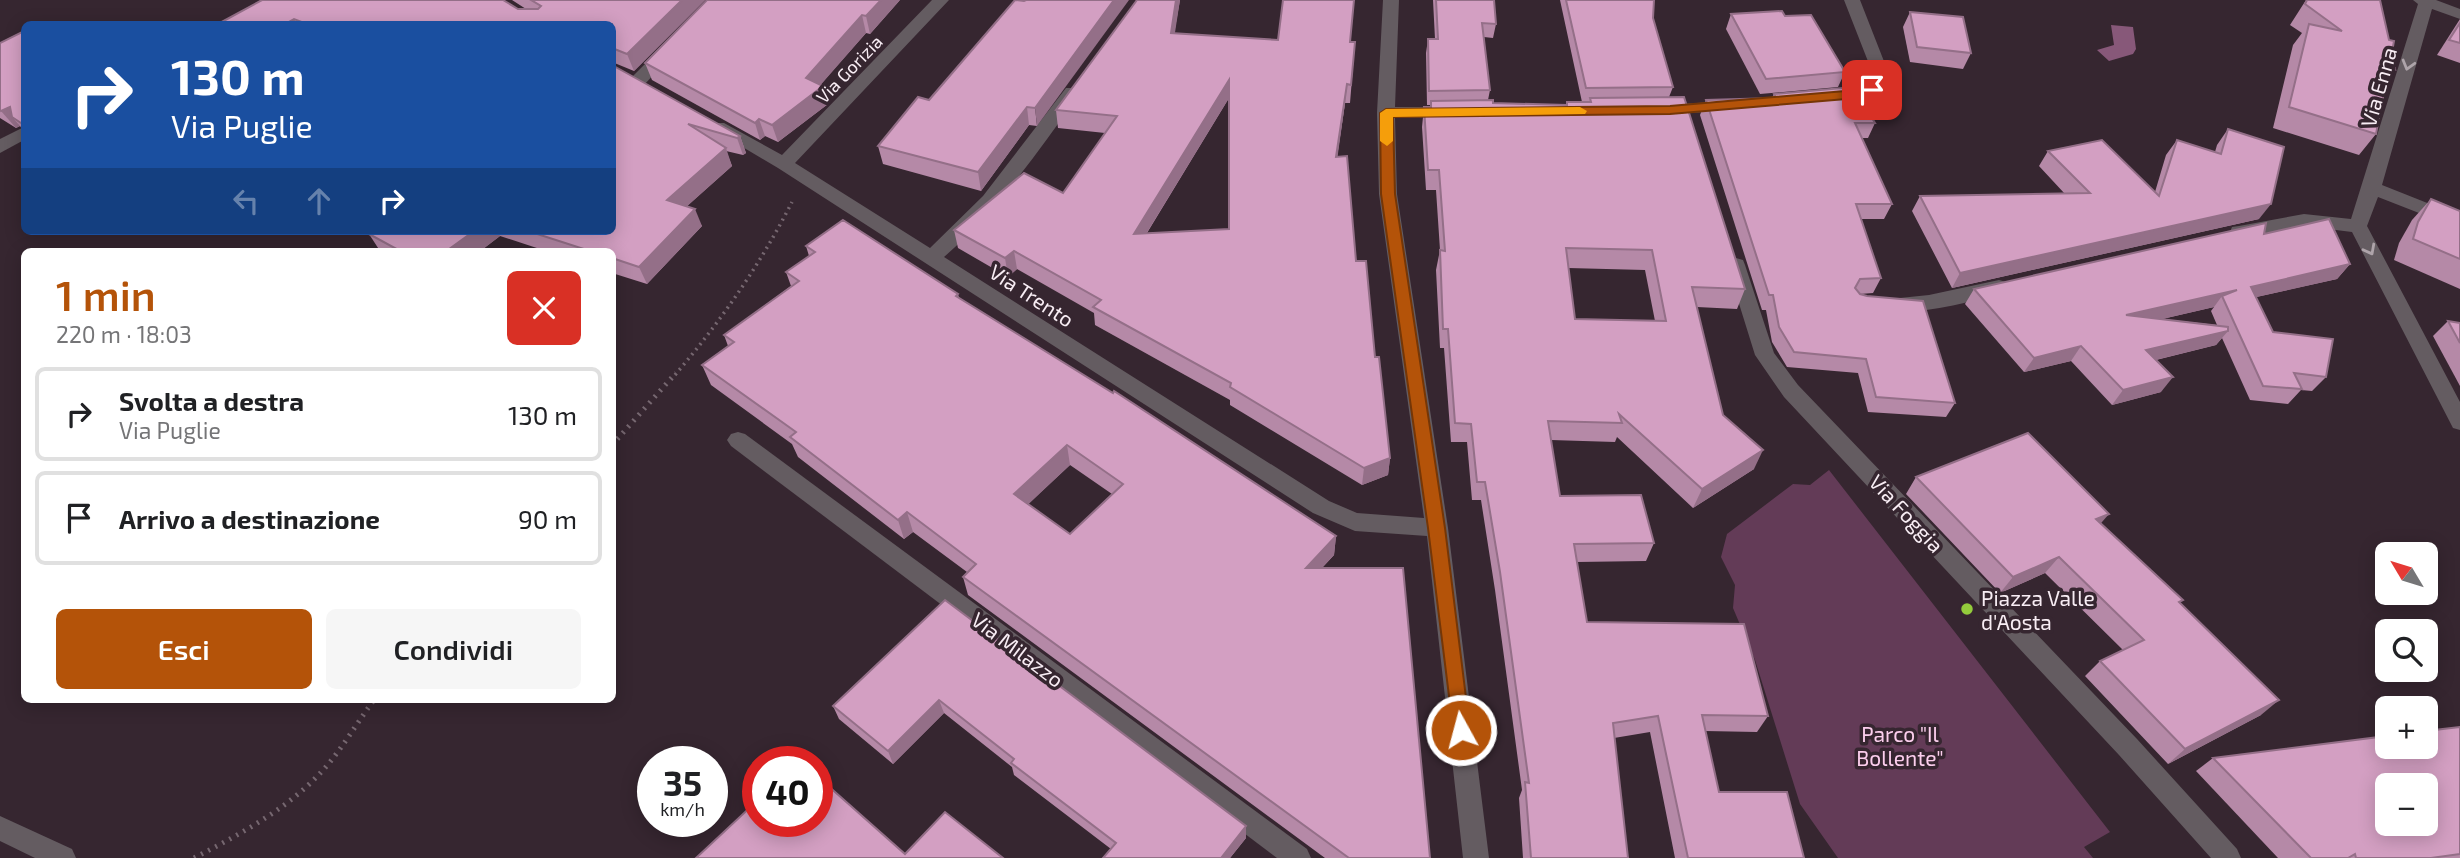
<!DOCTYPE html>
<html lang="it">
<meta charset="utf-8">
<style>
:root{--surface:#fff;--page:#f6f6f6;--text:#202124;--muted:#757577;--line:#e0e0e0;--accent:#b45309}
body{margin:0;font-family:"Exo 2",sans-serif;background:var(--page);color:var(--text);height:100vh;display:flex;flex-direction:column;font-size:26px;white-space:nowrap}
*{box-sizing:border-box;margin:0}
p{font-size:23px;color:var(--muted)}
.icon{flex:none;width:38px;height:38px;fill:none;stroke:currentColor;stroke-width:2;stroke-linecap:round;stroke-linejoin:round}
.map{position:relative;flex:1;overflow:hidden}
.side{position:absolute;left:21px;top:248px;width:595px;height:455px;display:flex;flex-direction:column;background:var(--surface);border-radius:10px;box-shadow:0 4px 18px #0003}
.side>*{flex:none}
.banner{position:absolute;left:21px;top:21px;width:595px;height:214px;border-radius:10px;box-shadow:0 4px 18px #0003;background:#1a4fa0;color:#fff;overflow:hidden}
.needle{width:46px;rotate:308deg}
.controls{position:absolute;left:2375px;top:542px;display:grid;gap:14px}
.controls a{display:grid;place-items:center;width:63px;height:63px;border-radius:10px;background:var(--surface);box-shadow:0 4px 18px #0003;font-size:35px}
.speed{position:absolute;left:637px;top:746px;display:flex;gap:14px;font-size:35px;font-weight:700;text-align:center}
.speed>*{display:grid;place-content:center;width:91px;height:91px;border-radius:50%;background:var(--surface);box-shadow:0 4px 18px #0003;line-height:1}
.speed small{font-size:18px;font-weight:400}
.speed .limit{border:10px solid #d22;background:#fff;color:#111}
.pin{position:absolute;display:grid;place-items:center;width:60px;height:60px;color:#fff;margin:-30px;border-radius:14px;box-shadow:0 4px 10px #0006}
.me{position:absolute;width:77px;margin:-38px;rotate:353deg;stroke-linejoin:round;filter:drop-shadow(0 0 5px #0008)}
.turn{display:flex;align-items:center;gap:24px;height:147px;padding:0 35px;font-size:32px}
.turn .icon{width:91px;height:91px;stroke-width:2.5}
.turn b{display:block;font-size:49px;line-height:60px}
.lanes{display:flex;align-items:center;height:66px;padding:0 35px;background:#0003;justify-content:center;gap:35px;direction:ltr}
.lanes .off{opacity:.35}
.round{display:grid;place-items:center;flex:none;width:74px;height:74px;border-radius:10px;background:var(--page)}
.headline{display:flex;align-items:center;justify-content:space-between;height:119px;padding:0 35px}
h1{font-size:42px;font-weight:600;line-height:52px;color:var(--accent)}
.cta{display:flex;gap:14px;margin-top:auto;padding:14px 35px}
.cta a{flex:1;height:80px;border-radius:10px;background:var(--accent);color:#fff;font-size:28px;font-weight:600;line-height:80px;text-align:center}
.cta a+a{background:var(--page);color:var(--text)}
ul{padding:0;list-style:none}
li{display:flex;align-items:center;gap:21px;height:94px;margin:0 14px 10px;padding:0 21px;border:4px solid var(--line);border-radius:10px}
li div{flex:1}
li b{display:block;font-size:26px}
li em{font-style:normal}
.map>svg:first-child{display:block}
.green{fill:#633b57}
.water{fill:#875879}
.lines{fill:none;stroke-linecap:round;stroke-linejoin:round}
.path-far1{stroke:#766770;stroke-width:3.5;stroke-dasharray:2 4.5;stroke-linecap:butt}
.path{stroke:#766770;stroke-width:5;stroke-dasharray:2 6;stroke-linecap:butt}
.minor{fill:#645c61;fill-rule:evenodd}
.wall{fill:#b589a7;fill-rule:evenodd}
.shaded-wall{fill:#946f88}
.building{fill:#d39fc2;stroke:#946f88;stroke-width:2;fill-rule:evenodd}
.oneway{stroke:#aea4aa}
.route{fill:#b45309;stroke:#753606;stroke-width:2}
.slow{fill:#f59e0b}
.poi-dot{fill:#94cc3c;stroke:#362630;stroke-width:2.5}
.labels{text-anchor:middle;dominant-baseline:central;stroke-width:7;stroke-linejoin:round;paint-order:stroke}
.far-street-label{font-size:18px;fill:#f8edf4;stroke:#362630}
.street-label{font-size:21px;fill:#f8edf4;stroke:#362630}
.poi-label{font-size:21px;fill:#f8edf4;stroke:#362630;text-anchor:start}
.park-label{font-size:21px;fill:#fcceed;stroke:#362630}
</style>
<div class="map">
<svg width="2460" height="858" viewBox="0 0 2460 858">
<rect width="100%" height="100%" fill="#362630"/>
<!-- green -->
<polygon class="green" points="1829,470 2110,832 2084,847 2093,858 1838,858 1800,804 1755,660 1733,608 1735,585 1721,557 1727,534 1793,484 1810,485"/>
<!-- water -->
<polygon class="water" points="2111,25 2133,27 2136,49 2133,54 2109,61 2097,50 2114,45"/>
<g class="lines">
<!-- path-far1 -->
<path class="path-far1" d="M675 375C721 321 760 265 792 202"/>
<!-- path -->
<g class="path">
<polyline points="612,445 676,373"/>
<path d="M194 858C244 832 294 806 330 762 346 742 359 720 374 700"/>
</g>
<!-- minor -->
<g class="minor">
<path d="M932 0H949L795 163 930 248 983 196 1066 88H1078L1080 92 1078 96C1037 153 997 211 944 257L1329 501 1357 513 1424 518 1379 194 1377 113 1383 0H1399L1395 107H1451L1460 112 1451 117 1395 118 1397 194 1448 528 1489 858H1463L1427 536 1355 531 1313 513 778 168 709 127 712 123H724L782 155Z"/>
<path d="M1844 0H1860L1887 69C1887 103 1854 100 1829 102L1823 101 1821 97 1823 93 1858 89 1871 81V69Z"/>
<polygon points="2413,0 2436,0 2460,9 2460,19 2432,9 2382,185 2460,216 2460,229 2378,197 2367,226 2460,402 2460,430 2453,428 2352,232 2304,226 2239,238 2232,237 2230,232 2232,227 2239,226 2304,214 2351,219 2418,4"/>
<polygon points="667,46 675,51 673,54 643,86 631,86 629,82 631,78 661,48"/>
<polygon points="1731,101 1737,102 1739,106 1737,110 1662,115 1653,110 1662,105"/>
<polygon points="24,127 24,140 0,153 0,139"/>
<polygon points="1736,258 1743,260 1745,265 1774,353 1798,385 2137,739 2237,849 2241,858 2211,858 2119,755 1784,397 1755,355 1727,265 1729,260"/>
<path d="M1999 280 2006 282 2009 287 2006 292C1977 300 1918 317 1890 309L1887 304 1890 299 1929 295Z"/>
<polygon points="738,432 745,434 1307,849 1311,858 1277,858 731,446 727,440 731,434"/>
<polygon points="0,816 72,849 76,858 35,858 0,841"/>
</g>
</g>
<!-- wall -->
<g class="wall">
<polygon points="262,0 526,9 512,0 705,0 634,71 612,62 612,24 218,24"/>
<polygon points="900,0 870,34 866,33 820,85 823,86 828,104 778,142 765,136 760,140 652,80 645,63"/>
<path d="M1137 0H1180L1174 34 1278 40 1355 42 1350 103H1345L1337 157 1356 261 1375 357 1390 458 1388 475 1362 485 1230 405V400L1095 325 1094 313 1017 269 1008 277 958 248 954 230 1063 193 1105 133 1058 128 1056 110ZM1229 98V229L1147 233Z"/>
<path d="M1433 0H1494L1496 24 1493 38 1484 37 1490 90 1488 100 1493 103 1566 105 1567 102H1582L1560 0H1654L1653 18 1673 87 1669 97 1745 289 1737 309 1697 307 1723 415 1754 469 1693 508 1617 437 1615 442 1551 440 1560 496 1654 543 1646 561 1577 562 1587 622 1768 716 1757 732 1705 731 1719 792 1804 858H1675L1650 732 1614 738 1628 858H1523L1519 798 1522 790 1495 590 1481 500H1472L1467 442H1451L1444 348H1440L1436 270 1440 250 1436 190H1426L1422 127 1424 107H1430V105H1427L1426 53 1428 39H1435ZM1568 268 1645 270 1655 321 1575 319Z"/>
<polygon points="2306,0 2380,0 2395,69 2386,81 2376,134 2359,155 2273,128 2293,45 2302,33 2290,25"/>
<polygon points="1024,1 1037,126 1029,125 981,191 883,164 878,146 929,100"/>
<polygon points="1910,12 1971,53 1963,69 1910,62 1903,27"/>
<polygon points="1731,14 1785,16 1845,72 1838,87 1760,94 1726,29"/>
<polygon points="2460,19 2460,63 2437,55"/>
<polygon points="24,33 24,132 20,126 16,128 0,118 0,43"/>
<polygon points="612,65 740,136 746,153 743,155 726,151 732,166 687,206 702,226 647,284 612,273 612,252 549,252 500,236 479,252 380,251 369,234 373,231 612,231"/>
<polygon points="1774,94 1875,123 1868,138 1862,138 1892,204 1884,219 1861,219 1881,278 1873,293 1860,294 1955,403 1946,417 1868,412 1858,373 1787,367 1772,342 1766,310 1762,310 1700,115 1706,100 1772,98"/>
<polygon points="2228,129 2259,219 1952,288 1912,211 1920,196 2065,194 2039,166 2048,151 2155,192 2166,155 2177,140 2215,152 2217,145"/>
<polygon points="2431,199 2460,211 2460,289 2394,260 2399,243 2412,220"/>
<path d="M2264 234 2350 264 2337 279 2256 297 2273 332 2326 377 2312 391 2301 390 2288 404 2250 400 2222 338 2216 345 2156 360 2161 392 2112 405 2071 361 2024 372 1965 304 1974 289ZM2214 307 2211 311 2217 325 2162 319Z"/>
<path d="M806 246 958 294 959 298 1336 536 1334 555 1322 568 1430 858H1325L968 595 963 577 967 572 913 532 904 539 798 457 792 444 711 385 702 365 728 346 724 335 791 286 786 272 809 256ZM1070 465 1112 494 1070 534 1028 504Z"/>
<polygon points="2448,321 2460,323 2460,386 2433,336"/>
<polygon points="1916,477 2101,523 2180,603 2261,715 2168,764 2085,676 2100,661 2123,650 2045,573 2000,593 1906,494"/>
<polygon points="945,600 1246,838 1230,858 1103,858 1111,849 1014,775 1012,767 944,713 893,764 839,719 833,706"/>
<polygon points="2460,727 2460,858 2278,858 2196,771 2213,758"/>
</g>
<!-- shaded-wall -->
<g class="shaded-wall">
<polygon points="682,0 705,0 634,71 627,54"/>
<polygon points="881,0 900,0 870,34 866,16"/>
<polygon points="1114,0 1129,0 1037,126 1035,108"/>
<polygon points="1176,0 1180,0 1172,52 1171,33"/>
<polygon points="862,15 866,33 811,96 806,78"/>
<polygon points="294,19 297,24 285,24"/>
<polygon points="1229,80 1229,98 1135,252 1134,234"/>
<polygon points="1347,84 1345,103 1335,175 1336,157"/>
<polygon points="823,86 828,104 778,142 772,125"/>
<polygon points="10,107 12,117 20,126 16,128 1,111"/>
<polygon points="1027,107 1029,125 981,191 978,172"/>
<polygon points="759,119 765,136 760,140 755,123"/>
<polygon points="740,136 746,153 743,155 737,138"/>
<polygon points="726,148 732,166 675,217 667,200"/>
<polygon points="2271,204 2259,219 1952,288 1960,273"/>
<polygon points="695,209 702,226 647,284 639,267"/>
<polygon points="474,231 497,231 500,236 479,252 445,252"/>
<polygon points="1014,251 1017,269 1008,277 1005,258"/>
<polygon points="2350,264 2337,279 2239,301 2251,287"/>
<polygon points="2237,290 2222,296 2214,307 2115,330 2126,315"/>
<polygon points="2228,331 2216,345 2135,365 2146,350"/>
<polygon points="2081,346 2071,361 2024,372 2034,358"/>
<polygon points="2173,377 2161,392 2112,405 2123,390"/>
<polygon points="1067,445 1070,465 1018,514 1014,494"/>
<polygon points="1763,450 1754,469 1693,508 1702,489"/>
<polygon points="1390,458 1388,475 1362,485 1364,468"/>
<polygon points="907,512 913,532 904,539 898,520"/>
<polygon points="2109,514 2095,530 2096,519"/>
<polygon points="1336,536 1334,555 1304,587 1306,568"/>
<polygon points="2059,557 2045,573 2000,593 2013,577"/>
<polygon points="939,700 944,713 893,764 888,751"/>
<polygon points="2279,700 2261,715 2168,764 2185,749"/>
<polygon points="1246,826 1246,838 1230,858 1221,858"/>
</g>
<!-- building -->
<g class="building">
<polygon points="262,0 503,0 518,9 538,9 541,6 531,0 682,0 627,54 612,48 612,24 307,24 294,19 285,24 218,24"/>
<polygon points="707,0 881,0 866,16 862,15 806,78 823,86 772,125 759,119 755,123 645,63"/>
<polygon points="1015,0 1024,1 1026,0 1114,0 1035,108 1027,107 978,172 878,146 918,97 929,100"/>
<path d="M1137 0H1176L1171 33 1278 40 1283 0H1354L1350 42H1355L1351 85 1347 84 1336 157 1347 156 1356 261H1366L1375 357H1379L1390 458 1364 468 1230 387 1231 383 1093 307 1101 300 1014 251 1005 258 954 230 1024 173 1063 193 1117 116 1056 110ZM1229 80V229L1134 234Z"/>
<polygon points="1436,0 1494,0 1496,24 1482,23 1490,90 1429,91 1428,39 1438,39"/>
<polygon points="1566,0 1654,0 1653,18 1673,87 1586,88"/>
<polygon points="2307,0 2380,0 2389,40 2394,41 2392,52 2395,69 2389,65 2376,134 2289,107 2309,24 2342,31 2305,4"/>
<polygon points="1782,11 1785,16 1811,15 1845,72 1766,79 1731,14"/>
<polygon points="1910,12 1963,17 1971,53 1917,47"/>
<polygon points="2460,23 2460,43 2449,40"/>
<polygon points="22,32 24,33 24,125 12,117 10,107 1,111 0,110 0,43"/>
<polygon points="612,65 740,136 737,138 688,124 726,148 667,200 695,209 639,267 612,258 612,252 593,252 528,231 612,231"/>
<polygon points="1854,87 1875,123 1855,123 1892,204 1856,204 1881,278 1860,279 1855,288 1860,294 1867,296 1923,301 1955,403 1876,397 1866,359 1794,352 1779,327 1773,295 1769,295 1706,100 1776,98 1774,94"/>
<path d="M1684 97 1745 289 1692 287 1723 415 1763 450 1702 489 1619 414 1622 423 1548 421 1560 496 1641 495 1654 543 1574 544 1587 622 1744 624 1768 716 1702 715 1719 792H1787L1804 858H1688L1658 716 1613 723 1628 858H1531L1525 782 1529 783 1500 572 1485 482H1477L1471 424 1455 423 1448 329H1443L1440 250 1445 251 1439 170H1428L1424 107H1431V101L1493 100V103L1567 105V102H1591L1590 98ZM1566 248 1652 250 1666 321 1575 319Z"/>
<polygon points="2228,129 2284,147 2271,204 1960,273 1920,196 2090,193 2048,151 2102,140 2159,196 2177,140 2221,154"/>
<polygon points="2431,199 2460,211 2460,259 2413,239 2418,222"/>
<polygon points="2329,219 2350,264 2251,287 2273,332 2333,339 2326,377 2294,373 2302,389 2263,386 2222,296 2237,290 2126,315 2228,327 2228,331 2146,350 2173,377 2123,390 2081,346 2034,358 1974,289 2266,223 2264,234"/>
<path d="M843 220 958 294 956 296 1113 393 1114 391 1336 536 1306 568H1403L1430 858H1349L963 577 976 564 907 512 898 520 790 437 796 432 702 365 734 342 724 335 799 281 786 272 815 252 806 246ZM1067 445 1123 484 1070 534 1014 494Z"/>
<polygon points="373,231 474,231 445,252 402,252 369,234"/>
<polygon points="2448,321 2460,323 2460,343"/>
<polygon points="2028,433 2109,514 2096,519 2183,600 2179,602 2279,700 2185,749 2100,661 2144,640 2059,557 2013,577 1916,477"/>
<polygon points="945,600 1246,826 1221,858 1103,858 1116,843 1011,763 1014,759 939,700 888,751 833,706"/>
<path d="M2460 727V854L2431 858H2356L2355 854 2348 858H2311L2213 758 2387 736V747H2426V731ZM2387 786H2426V824H2387Z"/>
<polygon points="817,776 905,854 945,812 1003,858 696,858 758,800 758,821 817,821"/>
</g>
<!-- one-way arrows -->
<defs><path id="oneway-chevron" d="M-2-3.5L2.5 0L-2 3.5" fill="none" stroke-width="1.6" stroke-linecap="round" stroke-linejoin="round" transform="scale(1.75)"/></defs>
<g class="oneway">
<use href="#oneway-chevron" transform="translate(2408 65) rotate(106)"/>
<use href="#oneway-chevron" transform="translate(2370 250) rotate(62)"/>
</g>
<!-- route -->
<polygon class="route" points="1872,86 1879,90 1858,98 1670,114 1393,117 1395,194 1445,528 1470,730 1467,736 1461,739 1454,736 1428,528 1381,194 1380,113 1386,109 1670,106 1857,90"/>
<!-- slow -->
<polygon class="slow" points="1580,107 1587,111 1585,114 1393,117 1393,141 1387,146 1380,141 1380,113 1386,109"/>
<!-- markers -->
<circle class="poi-dot" cx="1967" cy="609" r="7"/>
<g class="labels">
<!-- far-street labels -->
<g class="far-street-label">
<text transform="translate(849 69) rotate(-46)">Via Gorizia</text>
</g>
<!-- street labels -->
<g class="street-label">
<text transform="translate(2378 87) rotate(-74)">Via Enna</text>
<text transform="translate(1032 295) rotate(33)">Via Trento</text>
<text transform="translate(1907 513) rotate(47)">Via Foggia</text>
<text transform="translate(1018 649) rotate(37)">Via Milazzo</text>
</g>
<!-- poi labels -->
<g class="poi-label">
<text x="1981" y="597">Piazza Valle<tspan x="1981" dy="24">d'Aosta</tspan></text>
</g>
<!-- park labels -->
<g class="park-label">
<text x="1900" y="733">Parco "Il<tspan x="1900" dy="24">Bollente"</tspan></text>
</g>
</g>
</svg>
<div class="controls">
<a><svg class="needle" viewBox="-14 -14 28 28"><path d="M0-13l5 13h-10z" fill="#e53935"/><path d="M0 13l5-13h-10z" fill="#757577"/></svg></a>
<a><svg class="icon" aria-label="search" viewBox="0 0 24 24"><circle cx="10" cy="10" r="6"/><path d="M15 15l6 6"/></svg></a>
<a>+</a>
<a>−</a>
</div>
<div class="speed"><div>35<small>km/h</small></div><div class="limit">40</div></div>
<div class="pin" style="left:1872px;top:90px;background:#d93025"><svg class="icon" aria-label="arrive" viewBox="0 0 24 24"><path d="M6 21V4h12l-3 4 3 4H6"/></svg></div>
<svg class="me" style="left:1461px;top:730px" viewBox="-20 -20 40 40"><circle r="17" fill="#b45309" stroke="#fff" stroke-width="3"/><path d="M0-11L8 9 0 5-8 9z" fill="#fff"/></svg>
<div class="banner">
<div class="turn"><svg class="icon" aria-label="right" viewBox="0 0 24 24"><path d="M7 20v-9h11M14 6l5 5-5 5"/></svg><div><b>130 m</b>Via Puglie</div></div>
<div class="lanes"><svg class="icon off" aria-label="left" viewBox="0 0 24 24"><path d="M17 20v-9H6M10 6l-5 5 5 5"/></svg><svg class="icon off" aria-label="ahead" viewBox="0 0 24 24"><path d="M12 20V5M6 11l6-6 6 6"/></svg><svg class="icon" aria-label="right" viewBox="0 0 24 24"><path d="M7 20v-9h11M14 6l5 5-5 5"/></svg></div>
</div>
<section class="side">
<div class="headline"><div><h1>1 min</h1><p>220 m · 18:03</p></div><a class="round" style="background:#d93025;color:#fff"><svg class="icon" aria-label="close" viewBox="0 0 24 24"><path d="M6 6l12 12M18 6L6 18"/></svg></a></div>
<ul>
<li><svg class="icon" aria-label="right" viewBox="0 0 24 24"><path d="M7 20v-9h11M14 6l5 5-5 5"/></svg><div><b>Svolta a destra</b><p>Via Puglie</p></div><em>130 m</em></li>
<li><svg class="icon" aria-label="arrive" viewBox="0 0 24 24"><path d="M6 21V4h12l-3 4 3 4H6"/></svg><div><b>Arrivo a destinazione</b></div><em>90 m</em></li>
</ul>
<div class="cta"><a>Esci</a><a>Condividi</a></div>
</section>
</div>
